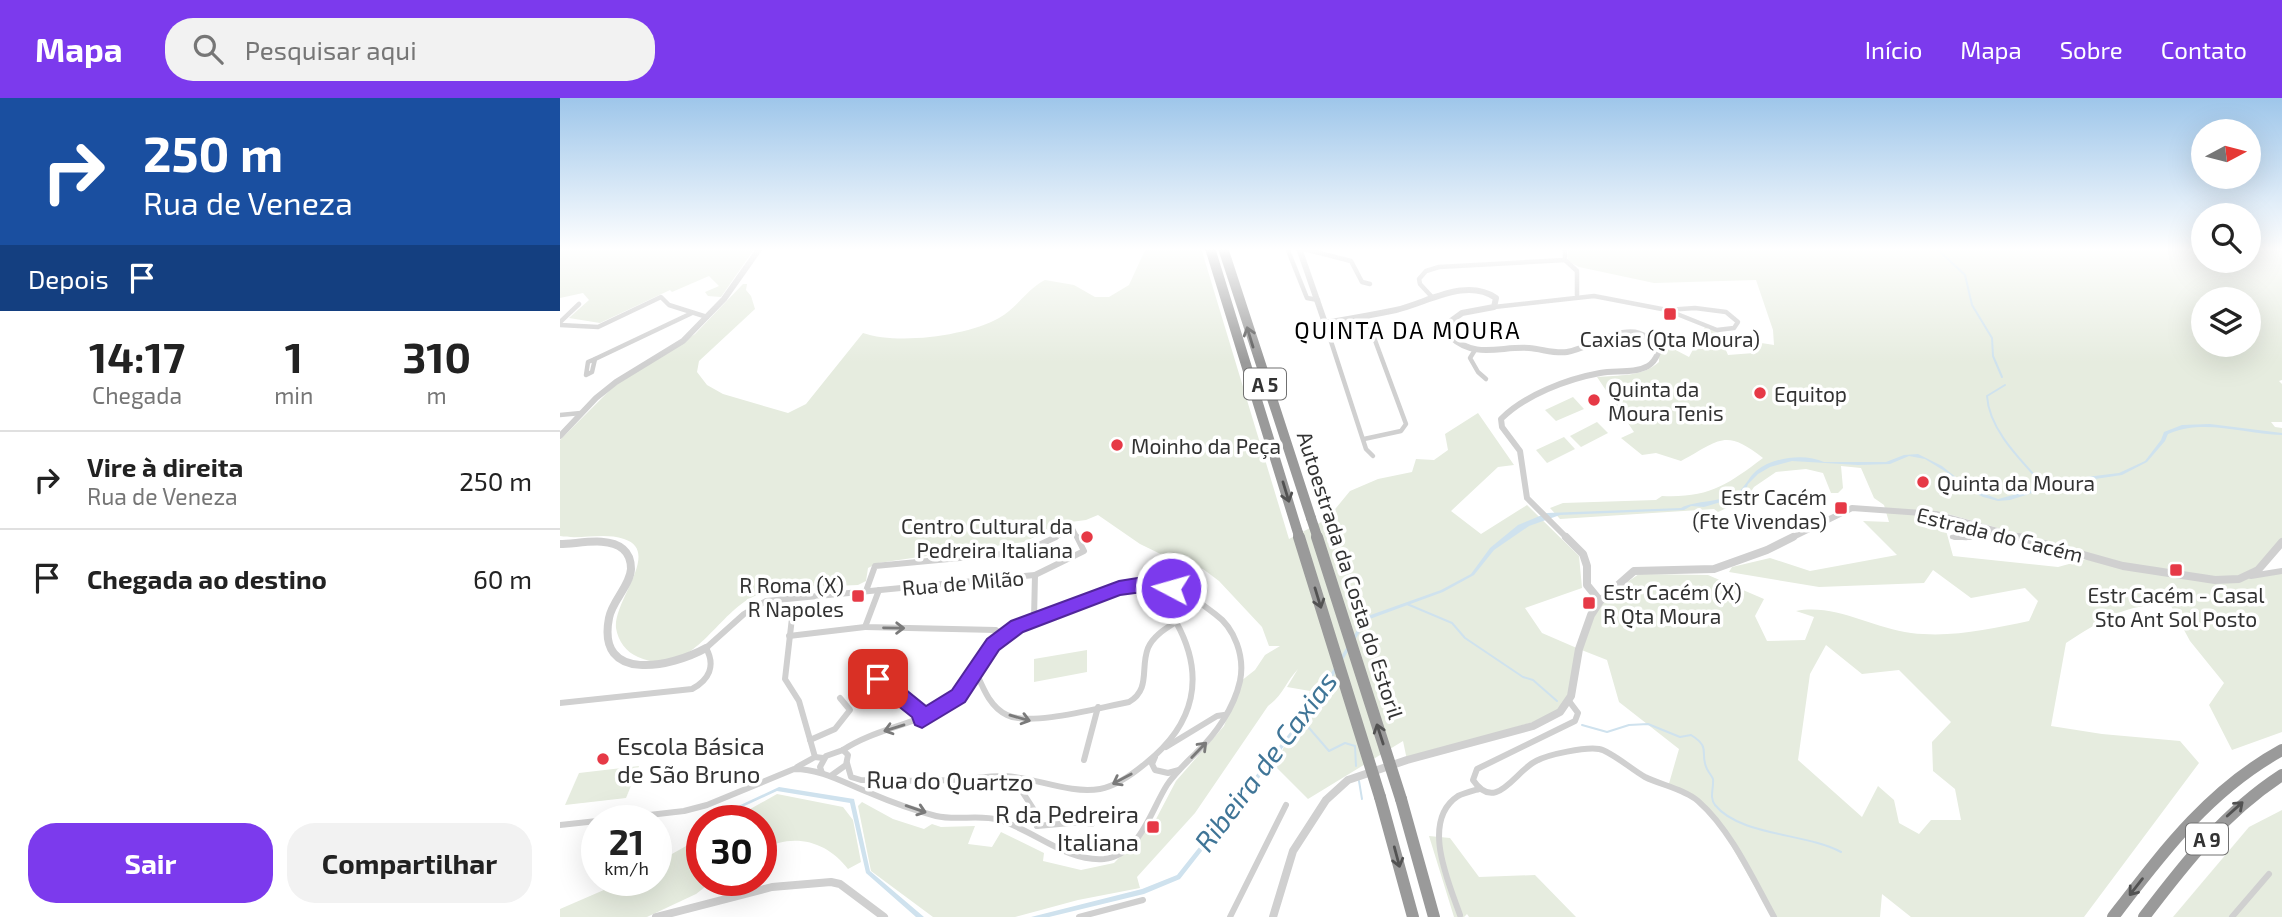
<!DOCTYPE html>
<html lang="pt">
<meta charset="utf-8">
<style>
:root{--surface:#fff;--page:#f2f2f2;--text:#222;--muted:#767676;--line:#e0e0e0;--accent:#7c3aed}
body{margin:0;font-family:"Exo 2",sans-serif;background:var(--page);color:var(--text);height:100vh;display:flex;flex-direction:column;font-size:26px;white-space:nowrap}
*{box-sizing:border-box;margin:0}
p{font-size:23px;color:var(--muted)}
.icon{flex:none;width:38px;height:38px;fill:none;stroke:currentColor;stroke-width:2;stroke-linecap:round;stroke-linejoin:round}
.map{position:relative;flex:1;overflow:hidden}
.side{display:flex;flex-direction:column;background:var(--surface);width:560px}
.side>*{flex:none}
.guide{background:#1a4fa0;color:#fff;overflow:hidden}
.needle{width:46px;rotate:83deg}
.controls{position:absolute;left:1631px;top:21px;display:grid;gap:14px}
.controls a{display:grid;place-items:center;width:70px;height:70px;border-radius:50%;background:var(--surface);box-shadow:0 7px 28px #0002;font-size:35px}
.speed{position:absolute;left:21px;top:707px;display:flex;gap:14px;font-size:35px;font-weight:700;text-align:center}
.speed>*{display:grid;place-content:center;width:91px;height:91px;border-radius:50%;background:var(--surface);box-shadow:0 7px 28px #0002;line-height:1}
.speed small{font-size:18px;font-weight:400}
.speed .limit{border:10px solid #d22;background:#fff;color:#111}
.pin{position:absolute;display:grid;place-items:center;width:60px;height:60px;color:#fff;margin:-30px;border-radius:14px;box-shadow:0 4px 10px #0006}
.me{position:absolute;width:77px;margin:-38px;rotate:276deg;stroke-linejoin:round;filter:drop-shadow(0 0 5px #0008)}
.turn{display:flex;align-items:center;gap:24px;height:147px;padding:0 28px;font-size:32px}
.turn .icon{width:91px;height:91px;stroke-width:2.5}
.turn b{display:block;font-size:49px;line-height:60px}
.then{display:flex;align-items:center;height:66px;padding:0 28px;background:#0003;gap:14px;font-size:26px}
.eta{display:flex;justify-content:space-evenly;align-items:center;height:119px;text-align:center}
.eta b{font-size:42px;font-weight:700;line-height:49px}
.action{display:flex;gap:14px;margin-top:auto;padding:14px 28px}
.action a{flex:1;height:80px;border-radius:28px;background:var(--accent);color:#fff;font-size:28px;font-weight:700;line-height:80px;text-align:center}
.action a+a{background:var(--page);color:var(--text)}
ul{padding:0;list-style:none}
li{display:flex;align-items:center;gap:21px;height:98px;padding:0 28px;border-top:2px solid var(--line)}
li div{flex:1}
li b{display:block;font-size:26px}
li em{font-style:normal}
header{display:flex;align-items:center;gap:42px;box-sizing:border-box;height:98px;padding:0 35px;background:var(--accent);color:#fff}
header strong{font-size:33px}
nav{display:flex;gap:38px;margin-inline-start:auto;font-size:24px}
.search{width:490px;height:63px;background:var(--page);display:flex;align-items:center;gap:18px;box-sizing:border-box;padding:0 24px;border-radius:28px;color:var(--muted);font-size:26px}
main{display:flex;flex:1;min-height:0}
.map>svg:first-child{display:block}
.green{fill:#e6ecdf;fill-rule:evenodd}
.water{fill:#cfe2ee}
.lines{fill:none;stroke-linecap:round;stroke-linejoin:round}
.stream{stroke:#cfe2ee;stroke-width:2}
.minor-far1{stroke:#d0d0d0;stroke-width:4.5}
.minor{stroke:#d0d0d0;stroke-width:6}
.tertiary-far1{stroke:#d0d0d0;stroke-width:6}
.tertiary{stroke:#d0d0d0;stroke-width:8}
.motorway-far1{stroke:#9a9a9a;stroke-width:10}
.motorway{stroke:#9a9a9a;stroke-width:12}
.motorway-bridge-far1{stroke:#9a9a9a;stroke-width:10}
.motorway-bridge{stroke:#9a9a9a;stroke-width:12}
.oneway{stroke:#525252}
.oneway2{stroke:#7a7a7a}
.route{fill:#7c3aed;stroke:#51269a;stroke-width:2}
.poi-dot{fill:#e63946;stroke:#fff;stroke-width:2.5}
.labels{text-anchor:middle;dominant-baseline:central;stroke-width:7;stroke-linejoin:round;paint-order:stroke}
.shield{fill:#fff;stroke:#707070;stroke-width:2}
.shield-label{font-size:19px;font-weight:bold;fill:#333}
.poi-label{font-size:21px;fill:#333;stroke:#fff;text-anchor:start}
.street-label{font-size:21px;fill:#333;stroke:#fff}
.neighbourhood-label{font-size:23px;letter-spacing:2px;fill:#000;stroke:#fff}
.near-poi-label{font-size:24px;fill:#333;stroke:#fff;text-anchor:start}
.near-street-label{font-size:24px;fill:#333;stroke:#fff}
.near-water-label{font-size:28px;font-style:italic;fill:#3f7597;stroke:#fff}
</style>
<header>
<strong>Mapa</strong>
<div class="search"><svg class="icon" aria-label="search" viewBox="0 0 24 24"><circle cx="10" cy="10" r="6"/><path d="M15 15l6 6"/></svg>Pesquisar aqui</div>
<nav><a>Início</a><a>Mapa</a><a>Sobre</a><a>Contato</a></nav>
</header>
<main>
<section class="side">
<div class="guide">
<div class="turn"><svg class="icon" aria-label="right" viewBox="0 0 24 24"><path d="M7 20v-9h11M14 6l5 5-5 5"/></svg><div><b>250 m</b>Rua de Veneza</div></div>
<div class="then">Depois<svg class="icon" aria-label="arrive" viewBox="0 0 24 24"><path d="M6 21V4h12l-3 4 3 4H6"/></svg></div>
</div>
<div class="eta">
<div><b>14:17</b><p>Chegada</p></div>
<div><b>1</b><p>min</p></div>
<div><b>310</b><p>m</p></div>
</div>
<ul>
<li><svg class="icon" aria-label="right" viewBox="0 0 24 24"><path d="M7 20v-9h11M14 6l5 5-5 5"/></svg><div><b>Vire à direita</b><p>Rua de Veneza</p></div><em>250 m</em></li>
<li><svg class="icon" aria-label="arrive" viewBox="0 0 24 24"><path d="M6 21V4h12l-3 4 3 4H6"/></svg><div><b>Chegada ao destino</b></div><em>60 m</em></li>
</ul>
<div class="action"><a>Sair</a><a>Compartilhar</a></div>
</section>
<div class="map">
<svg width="1722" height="819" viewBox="0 0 1722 819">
<rect width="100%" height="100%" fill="#fff"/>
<!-- green -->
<g class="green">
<polygon points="0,150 195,150 161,199 148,198 145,194 159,188 149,178 112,194 110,192 40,225 9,220 29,202 23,195 0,200"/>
<path d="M586 150H641L729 441 767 421 790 393 818 381 852 374 856 361 874 362 888 352 885 336 918 315 954 367 938 369 891 413 921 436 967 407 1019 458 1022 490 965 510 982 535 1019 551 1040 503 1079 476 1148 477 1204 501 1195 518 1207 543 1245 542 1254 519 1236 513C1274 505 1313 530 1351 535 1392 540 1430 531 1469 523L1478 503 1465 490 1411 500 1373 472 1364 485 1259 489 1169 474 1172 469 1210 460 1250 473 1337 457 1303 423 1329 424 1324 407 1314 400 1301 370 1281 368 1283 390 1278 395H1271L1263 375 1246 371 1216 374 1194 389 1186 401 1158 414 1154 411 1000 421 990 410 1003 405 1096 402 1102 398C1149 400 1167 387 1203 360 1165 330 1160 342 1121 363L1096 355 1082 357 1061 340 1074 334 1037 279C1058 277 1083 279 1099 264V249L1108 248 1129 259 1145 229 1158 234 1168 257 1194 255 1189 243 1214 247 1213 232 1196 182 1094 185 1019 169 1008 163V150H1643V163H1689V150H1722V282L1719 283 1722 286V324H1711L1715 329 1722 330V444L1687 478 1722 474V634L1672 652 1649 607 1664 585 1630 543 1611 508C1570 502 1539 524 1506 545L1491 628 1542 636 1620 643 1639 665 1524 819H1351L1322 796 1320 819H1212L1160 728 1137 702 1108 689 1119 651 1059 604 1047 562 1019 551 1013 591 996 617 847 662 843 643 748 701 715 668 750 593 727 589 738 571C725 585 724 596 708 608L635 715 577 779 580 790 518 802 455 819H373L311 773 298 708 302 704 333 721 364 731 372 726 381 729 415 728 408 746 432 749 441 734 484 755 483 763 521 772 554 765 595 723 616 683 664 628 681 583 695 572 705 557 720 548H709L702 529 659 483 643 471 617 464 580 446 538 417 526 422 503 425 464 444 318 465 308 470 306 483 298 487C266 489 227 485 197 497 156 513 133 583 78 559 66 554 58 543 56 530 53 503 102 453 64 441 43 434 21 442 0 438V342L54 288 135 236 183 186H187L186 192 191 198 195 211 139 263 137 274 147 287 163 296 228 315 246 306 303 235C338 247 407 238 439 220 457 210 467 191 485 182L514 187 535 199H549L569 187ZM1643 201H1689V247H1643ZM1381 414 1538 458 1498 469 1393 458ZM1266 547 1302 576 1339 572 1391 624 1372 644 1373 673 1395 691 1401 722H1371L1359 736 1339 725 1334 702 1318 688 1302 719 1238 662 1250 576Z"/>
<polygon points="1013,299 1024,311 996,323 985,312"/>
<polygon points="1037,324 1048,335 1021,349 1010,338"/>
<polygon points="1004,339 1015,351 987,365 976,352"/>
<polygon points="527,552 527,574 474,584 474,561"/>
<polygon points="79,668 66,700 5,707 19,675"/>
<path d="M217 696 283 709 293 722 301 764 288 771C267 743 233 734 201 752V723H169Z"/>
<polygon points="1722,712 1722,819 1613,819 1689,729"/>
<polygon points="869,738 890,740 919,779 975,777 1016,819 909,819 907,816 904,819 894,819"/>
<polygon points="142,739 142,782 154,782 136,796 87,819 0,819 0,811 67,782 96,782 96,765"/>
</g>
<!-- water -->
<g class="water">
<path d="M1650 326 1722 335V337C1684 336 1644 320 1608 336L1605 343 1587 364 1562 377 1501 386 1450 402 1438 403 1423 399 1407 391 1391 377 1365 361 1349 358 1330 366 1298 367 1232 363 1210 369 1198 376 1188 386 1184 397 1144 409 1131 408 1124 412 1000 417 969 428 934 452 914 477 883 494 807 522 754 610 620 781 584 796 489 819H471L582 791 617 777 751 608 805 519 881 492 911 476 930 450 958 427 987 415 1121 410C1135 402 1162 405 1178 394 1185 389 1189 379 1196 373 1213 359 1245 355 1264 364H1326L1344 357 1358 356 1382 368 1409 390 1438 401 1518 380 1559 375 1585 363 1601 342 1604 334 1622 327Z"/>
<polygon points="219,689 294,701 310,773 364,819 356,819 306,775 290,705 217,693 152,723 146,723"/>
</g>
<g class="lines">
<!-- stream -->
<g class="stream">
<polyline points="1376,150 1405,177 1412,207 1432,240 1433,258 1442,279"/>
<path d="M1445 287 1427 298C1429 333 1463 364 1485 389"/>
<polyline points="847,506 892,525 905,540 963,579 973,582 997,603"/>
<polyline points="743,623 769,653 785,645 795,648 796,668"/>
<path d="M1022 627 1047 634 1069 627 1088 626 1120 639 1131 637C1152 650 1139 655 1147 671 1149 675 1152 678 1153 681 1154 690 1149 699 1155 707 1180 738 1246 735 1281 754"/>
<polyline points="799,683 802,701"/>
</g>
<!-- minor-far1 -->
<g class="minor-far1">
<polyline points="727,150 747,200 758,202"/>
<polyline points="740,150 791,163 802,184 810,186"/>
<polyline points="841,150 844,150"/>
<polyline points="1005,162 1017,173 1017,197"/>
<polyline points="872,199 860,186 859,181 866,173 879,169 1005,162 1005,150"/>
<polyline points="934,209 1034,198 1107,212"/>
<polygon points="1135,210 1166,214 1178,224 1174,230 1157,232 1107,212"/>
<polyline points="0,224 19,206"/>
<polyline points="765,225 806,351 813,358"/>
<polyline points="0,227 38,229 101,199 109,207 147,219"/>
<polyline points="915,252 910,260 918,274 926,281"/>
<polygon points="35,261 32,274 26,277 28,264"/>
<polyline points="35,261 132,215"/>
<polyline points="0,317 21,315"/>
<polyline points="804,341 841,333 846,326 806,218"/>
<polyline points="1392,439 1406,440 1436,434"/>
<polyline points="492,441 513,431 518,441"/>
</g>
<!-- minor -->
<g class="minor">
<polyline points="1395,439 1410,439"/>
<polyline points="1691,478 1722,473"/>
<polyline points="319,492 305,529 436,532 442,537"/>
<polyline points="306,493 315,468 464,454 496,439"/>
<polyline points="233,511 225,581 239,603 255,659"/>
<polyline points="474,521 475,477"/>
<polyline points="616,524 616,512 623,495"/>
<polyline points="229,538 305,529"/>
<path d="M416 574C423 590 430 609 447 617 470 629 541 609 569 604 591 591 580 570 588 550 593 538 605 531 616 524"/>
<polyline points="318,581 358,613 362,621"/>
<path d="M1009 603 1018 615 1015 623 917 671 913 682C936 716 955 673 976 663 989 656 1025 649 1039 651 1051 653 1072 672 1085 679 1101 687 1124 691 1138 703 1171 732 1193 781 1214 819"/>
<path d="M0 605 132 591C149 582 156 568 146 550L184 516 206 503 475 477 524 453 517 439"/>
<polyline points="250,642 275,631 290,612 280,600"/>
<polyline points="606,649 657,618 664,617"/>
<polyline points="595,659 592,666 595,672 608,675 619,672"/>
<polyline points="524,662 538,609"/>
<path d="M287 665 291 679 301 682C331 682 362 684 392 682 410 682 428 677 445 678 477 680 509 696 540 691 557 688 574 675 586 665 635 626 646 578 616 524"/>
<polyline points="237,669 255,659 263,660"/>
<polyline points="262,675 260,669 266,658 283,652"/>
<polyline points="272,677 286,667 288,657 283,652"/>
<polyline points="459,680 458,687 476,715 477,728"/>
<path d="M37 723 124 713 147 707 234 671C262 671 284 685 310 695 331 704 353 712 376 718 397 723 419 716 439 722 474 732 506 764 544 761 580 757 591 712 607 687 615 675 626 665 636 655 656 636 674 610 680 583 685 559 675 530 655 516 640 505 623 490 604 487 566 480 509 504 475 519 461 526 445 533 434 544 417 562 411 589 390 604 358 627 316 630 283 652"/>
<polyline points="0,727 37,723"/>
<polyline points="477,728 522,724 532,726"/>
<path d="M900 817C889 785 860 723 898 698 904 695 912 693 919 691"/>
<polyline points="519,819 583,802"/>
<polyline points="670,819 726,707"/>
<polyline points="1672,819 1709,776"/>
</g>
<!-- tertiary-far1 -->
<g class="tertiary-far1">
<path d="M739 150 765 225C789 221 812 217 836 212 867 205 906 179 936 200L934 209 902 215 891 223V239C915 261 941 248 969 250 982 251 995 256 1007 254 1039 248 1079 212 1098 255 1096 260 1093 265 1088 268 1074 276 1055 272 1040 275 1007 281 965 297 941 321L942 329 960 353 967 400 1008 441"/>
<polyline points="0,338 36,300 56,284 123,243 164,201 200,150"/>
<polyline points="1229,441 1292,410 1376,416 1466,441"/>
</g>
<!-- tertiary -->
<g class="tertiary">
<polyline points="1006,439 1023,456 1027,468 1027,487 1040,503"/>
<polyline points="1459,439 1563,468 1655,482 1679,481 1698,472 1722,444"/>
<path d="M0 446C18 446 48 438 63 451 69 456 71 464 71 471 70 488 52 503 49 520 36 586 112 569 146 550"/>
<polyline points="96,819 212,789 271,784 280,786 324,819"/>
<polyline points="713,819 733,753 766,702 788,682 847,662 973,628 1000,614 1011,598 1019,551 1031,517 1040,503 1074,473 1154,471 1207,452 1233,439"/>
</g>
<!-- motorway-far1 -->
<g class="motorway-far1">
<polyline points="650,150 738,435"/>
<polyline points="663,150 751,420"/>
</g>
<!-- motorway -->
<g class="motorway">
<polyline points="820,699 853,819"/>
<polyline points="841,701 874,819"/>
<path d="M1553 819C1603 754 1649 692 1722 652"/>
<path d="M1584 819C1625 765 1665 714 1722 677"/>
</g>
<!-- motorway-bridge-far1 -->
<g class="motorway-bridge-far1">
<polyline points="751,420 758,441"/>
<polyline points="738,435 740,441"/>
</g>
<!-- motorway-bridge -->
<g class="motorway-bridge">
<polyline points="739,439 820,699"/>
<polyline points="757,439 841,701"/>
</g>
</g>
<!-- one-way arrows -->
<defs><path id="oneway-shaft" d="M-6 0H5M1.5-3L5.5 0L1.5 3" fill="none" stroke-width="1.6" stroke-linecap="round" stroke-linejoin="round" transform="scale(1.75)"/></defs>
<g class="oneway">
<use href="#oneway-shaft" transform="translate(690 239) rotate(-107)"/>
<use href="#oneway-shaft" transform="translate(726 394) rotate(73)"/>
<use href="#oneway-shaft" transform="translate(758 500) rotate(73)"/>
<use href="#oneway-shaft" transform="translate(820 636) rotate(-108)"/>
<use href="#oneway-shaft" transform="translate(1675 711) rotate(-42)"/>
<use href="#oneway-shaft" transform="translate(837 759) rotate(75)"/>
<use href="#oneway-shaft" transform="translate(1576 789) rotate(128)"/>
</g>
<g class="oneway2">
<use href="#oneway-shaft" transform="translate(334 530) rotate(1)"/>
<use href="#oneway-shaft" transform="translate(460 620) rotate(16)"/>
<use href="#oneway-shaft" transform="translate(334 630) rotate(163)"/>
<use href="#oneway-shaft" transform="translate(639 652) rotate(-46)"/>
<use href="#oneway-shaft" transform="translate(562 681) rotate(152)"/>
<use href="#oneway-shaft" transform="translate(356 711) rotate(19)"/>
</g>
<!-- sky -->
<linearGradient id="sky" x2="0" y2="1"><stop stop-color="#9ec6ea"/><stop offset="0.57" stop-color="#fff"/><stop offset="1" stop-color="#fff" stop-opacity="0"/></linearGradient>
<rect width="1722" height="265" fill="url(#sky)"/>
<!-- route -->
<polygon class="route" points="590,478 617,485 620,490 617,495 611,497 590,493 560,497 463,534 439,552 405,604 362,630 355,627 352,619 312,587 309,581 312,575 318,573 325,575 366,608 392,592 427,541 451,523 559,483"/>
<!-- markers -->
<g class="poi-dot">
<rect x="1103" y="209" width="14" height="14" rx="3.5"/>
<circle cx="1200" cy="295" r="7"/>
<circle cx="1034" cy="302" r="7"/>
<circle cx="557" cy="347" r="7"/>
<circle cx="1363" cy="384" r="7"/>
<rect x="1274" y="403" width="14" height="14" rx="3.5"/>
<circle cx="527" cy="439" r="7"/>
<rect x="1609" y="465" width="14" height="14" rx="3.5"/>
<rect x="291" y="491" width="14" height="14" rx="3.5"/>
<rect x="1022" y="498" width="14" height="14" rx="3.5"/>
<circle cx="43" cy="661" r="7"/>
<rect x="586" y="722" width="14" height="14" rx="3.5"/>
</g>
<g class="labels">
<!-- shield labels -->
<g class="shield">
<rect x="684" y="270.5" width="42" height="31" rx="5"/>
<rect x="1626" y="725.5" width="42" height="31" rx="5"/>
</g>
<g class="shield-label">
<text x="705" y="286">A 5</text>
<text x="1647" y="741">A 9</text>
</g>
<!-- poi labels -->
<g class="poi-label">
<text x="1110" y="240" text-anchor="middle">Caxias (Qta Moura)</text>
<text x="1048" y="290">Quinta da<tspan x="1048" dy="24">Moura Tenis</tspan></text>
<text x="1214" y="295">Equitop</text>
<text x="571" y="347">Moinho da Peça</text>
<text x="1377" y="384">Quinta da Moura</text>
<text x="1267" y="398" text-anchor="end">Estr Cacém<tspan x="1267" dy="24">(Fte Vivendas)</tspan></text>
<text x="513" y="427" text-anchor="end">Centro Cultural da<tspan x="513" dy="24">Pedreira Italiana</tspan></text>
<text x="284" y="486" text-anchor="end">R Roma (X)<tspan x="284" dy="24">R Napoles</tspan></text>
<text x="1043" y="493">Estr Cacém (X)<tspan x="1043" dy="24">R Qta Moura</tspan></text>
<text x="1616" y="496" text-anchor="middle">Estr Cacém - Casal<tspan x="1616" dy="24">Sto Ant Sol Posto</tspan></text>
</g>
<!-- street labels -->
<g class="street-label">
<text transform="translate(1440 436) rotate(14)">Estrada do Cacém</text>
<text transform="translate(791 477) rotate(72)">Autoestrada da Costa do Estoril</text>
<text transform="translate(403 484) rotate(-5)">Rua de Milão</text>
</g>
<!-- neighbourhood labels -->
<g class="neighbourhood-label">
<text x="848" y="232">QUINTA DA MOURA</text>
</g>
<!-- near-poi labels -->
<g class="near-poi-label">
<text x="57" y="647">Escola Básica<tspan x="57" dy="28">de São Bruno</tspan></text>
<text x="579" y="715" text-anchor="end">R da Pedreira<tspan x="579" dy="28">Italiana</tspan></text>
</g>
<!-- near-street labels -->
<g class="near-street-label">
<text transform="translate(390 682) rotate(1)">Rua do Quartzo</text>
</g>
<!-- near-water labels -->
<g class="near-water-label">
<text transform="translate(705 663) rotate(-53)">Ribeira de Caxias</text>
</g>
</g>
</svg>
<div class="controls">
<a><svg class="needle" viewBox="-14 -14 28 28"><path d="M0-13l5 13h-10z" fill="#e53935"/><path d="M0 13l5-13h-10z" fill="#767676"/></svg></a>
<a><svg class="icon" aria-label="search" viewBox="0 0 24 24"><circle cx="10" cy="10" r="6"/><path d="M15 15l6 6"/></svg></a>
<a><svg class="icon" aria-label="layers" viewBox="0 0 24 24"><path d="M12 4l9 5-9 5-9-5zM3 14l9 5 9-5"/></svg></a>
</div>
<div class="speed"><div>21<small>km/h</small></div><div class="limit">30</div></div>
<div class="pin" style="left:318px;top:581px;background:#d93025"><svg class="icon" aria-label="arrive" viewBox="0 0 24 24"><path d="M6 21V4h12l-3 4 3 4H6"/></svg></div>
<svg class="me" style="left:611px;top:490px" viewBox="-20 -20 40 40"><circle r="17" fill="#7c3aed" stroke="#fff" stroke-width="3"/><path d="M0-11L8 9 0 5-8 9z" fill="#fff"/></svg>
</div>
</main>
